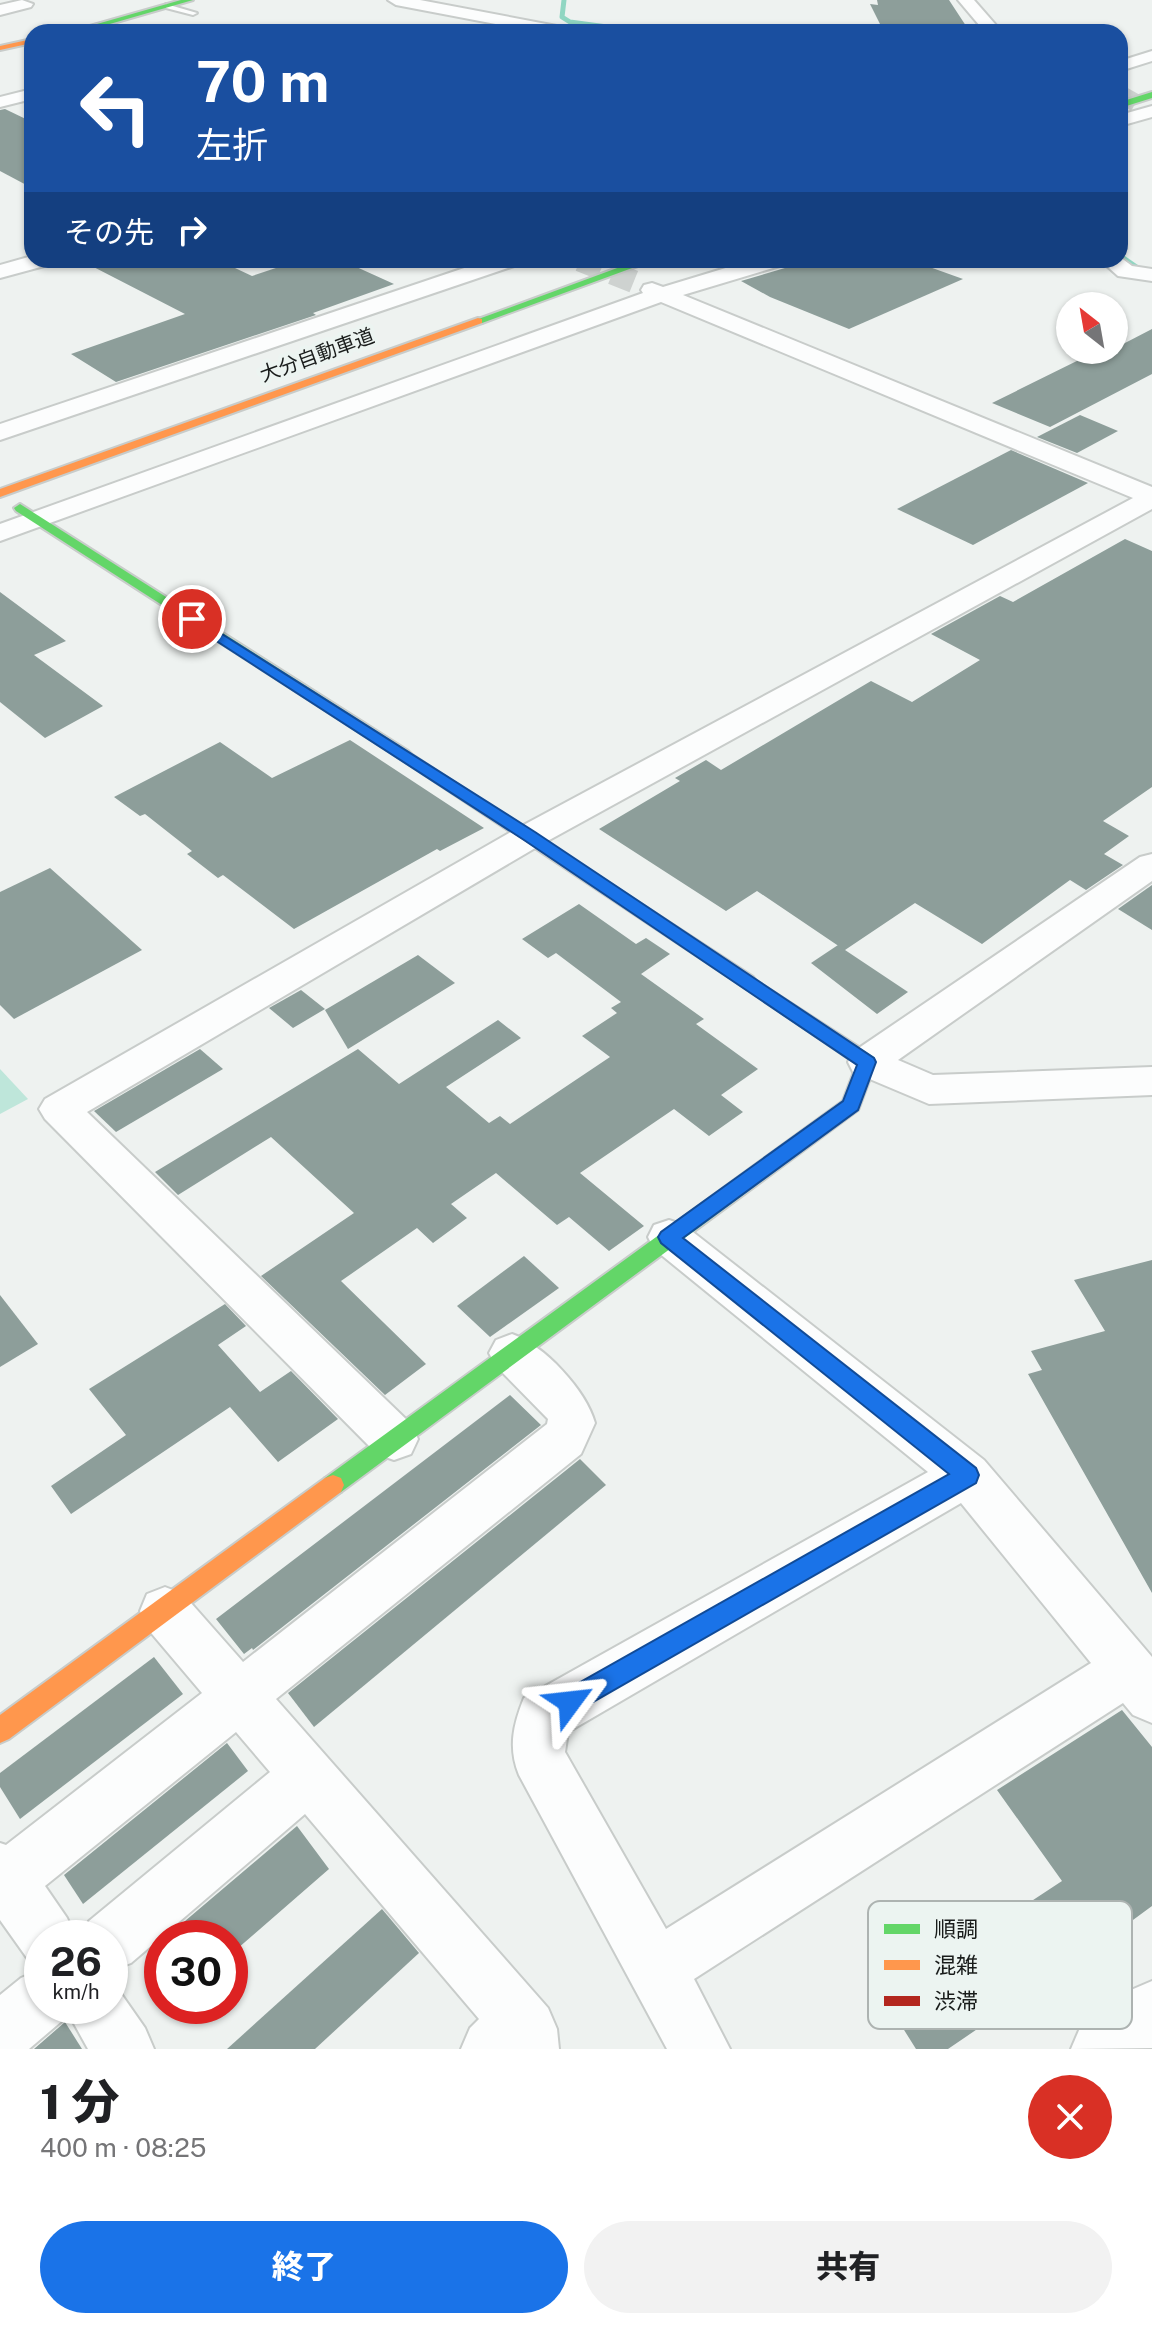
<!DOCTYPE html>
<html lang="ja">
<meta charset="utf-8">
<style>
:root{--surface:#fff;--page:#f2f2f2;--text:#202124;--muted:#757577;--accent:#1a73e8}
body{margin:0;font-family:"Public Sans","Noto Sans JP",sans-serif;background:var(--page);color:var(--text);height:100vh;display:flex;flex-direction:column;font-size:30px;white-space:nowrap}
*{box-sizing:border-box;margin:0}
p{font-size:26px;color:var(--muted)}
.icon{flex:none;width:44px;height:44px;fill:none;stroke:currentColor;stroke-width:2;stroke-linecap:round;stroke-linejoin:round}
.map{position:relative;height:2049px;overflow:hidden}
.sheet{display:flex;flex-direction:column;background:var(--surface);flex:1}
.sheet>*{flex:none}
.banner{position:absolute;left:24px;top:24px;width:1104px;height:244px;border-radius:24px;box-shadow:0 2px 6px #0004;background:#1a4fa0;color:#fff;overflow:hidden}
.needle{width:52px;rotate:329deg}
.controls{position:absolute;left:1056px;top:292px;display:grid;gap:16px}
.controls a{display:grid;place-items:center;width:72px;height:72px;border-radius:50%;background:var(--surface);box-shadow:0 2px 6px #0004;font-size:40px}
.speed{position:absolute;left:24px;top:1920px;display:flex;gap:16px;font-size:40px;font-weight:700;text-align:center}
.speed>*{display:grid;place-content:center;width:104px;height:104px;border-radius:50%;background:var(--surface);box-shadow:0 2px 6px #0004;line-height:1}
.speed small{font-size:20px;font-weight:400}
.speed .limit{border:12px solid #d22;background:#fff;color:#111}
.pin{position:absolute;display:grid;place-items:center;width:68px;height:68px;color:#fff;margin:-34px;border:4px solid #fff;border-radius:50%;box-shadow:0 2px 8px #0007}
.me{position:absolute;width:88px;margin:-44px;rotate:60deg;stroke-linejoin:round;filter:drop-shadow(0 0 6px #0008)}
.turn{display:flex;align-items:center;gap:28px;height:168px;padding:0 40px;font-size:36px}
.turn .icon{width:104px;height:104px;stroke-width:2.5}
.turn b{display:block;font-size:56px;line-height:68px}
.then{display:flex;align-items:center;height:76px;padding:0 40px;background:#0003;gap:16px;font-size:30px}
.round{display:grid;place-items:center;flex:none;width:84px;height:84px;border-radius:42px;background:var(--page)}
.head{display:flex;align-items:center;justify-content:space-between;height:136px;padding:0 40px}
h1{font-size:48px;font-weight:800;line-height:60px}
.cta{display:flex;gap:16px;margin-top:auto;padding:16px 40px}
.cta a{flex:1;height:92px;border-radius:48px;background:var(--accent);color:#fff;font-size:32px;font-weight:800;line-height:92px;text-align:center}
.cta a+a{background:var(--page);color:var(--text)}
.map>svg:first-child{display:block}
.green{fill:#bee6da}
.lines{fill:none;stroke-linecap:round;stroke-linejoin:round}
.stream-far1{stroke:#90d6c2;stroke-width:5}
.stream{stroke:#90d6c2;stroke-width:7}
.building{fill:#8d9e9a}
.street-tunnel-far1{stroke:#ced2d0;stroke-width:18;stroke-dasharray:18 9;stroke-linecap:butt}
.street-tunnel{stroke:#ced2d0;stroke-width:23;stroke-dasharray:23 12;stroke-linecap:butt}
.lane-casing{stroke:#c8ccca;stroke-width:4}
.street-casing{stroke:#c8ccca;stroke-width:4}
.fast-casing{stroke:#c8ccca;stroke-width:4}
.slow-casing{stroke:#c8ccca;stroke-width:4}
.jam-casing{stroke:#c8ccca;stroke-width:4}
.lane{fill:#fcfdfd;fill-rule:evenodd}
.street{fill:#fcfdfd;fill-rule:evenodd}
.fast{fill:#63d668;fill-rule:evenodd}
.slow{fill:#ff974d;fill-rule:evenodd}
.jam{fill:#b3261e;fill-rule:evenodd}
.route{fill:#1a73e8;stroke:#114b97;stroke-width:2}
.labels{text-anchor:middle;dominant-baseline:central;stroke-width:8;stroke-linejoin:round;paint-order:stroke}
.far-street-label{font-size:20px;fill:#191c1b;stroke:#ecf4f1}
.key{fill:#ecf4f1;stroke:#adb3b1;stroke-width:2}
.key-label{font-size:22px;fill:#191c1b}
</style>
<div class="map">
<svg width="1152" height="2049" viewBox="0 0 1152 2049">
<rect width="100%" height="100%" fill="#eef2f0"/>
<!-- green -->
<polygon class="green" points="0,1069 28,1099 0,1114"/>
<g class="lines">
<!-- stream-far1 -->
<polyline class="stream-far1" points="564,0 562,17 570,22 644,32"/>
<!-- stream -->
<polyline class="stream" points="1120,257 1152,279"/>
</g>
<!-- building -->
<g class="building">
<polygon points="877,0 949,0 970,32 884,32 870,4 878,5"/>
<polygon points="5,109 32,122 32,188 0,171 0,110"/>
<polygon points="80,260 218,260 252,276 300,260 316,260 326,265 341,260 394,284 313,313 316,315 116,382 71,354 185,314"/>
<polygon points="812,260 910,260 963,279 849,329 770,297 741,281"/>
<polygon points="1152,329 1152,374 1050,427 992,403 1091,354 1098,357"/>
<polygon points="1080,415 1118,431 1077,453 1037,437"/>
<polygon points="1011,450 1088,483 973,545 897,509"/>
<polygon points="1125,539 1152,551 1152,787 1103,821 1129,836 1104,854 1123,865 1086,890 1070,880 982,944 915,903 845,950 908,992 877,1014 811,963 838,945 843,949 757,891 726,911 599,829 680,781 675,778 706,760 721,770 871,681 912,702 980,660 931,634 1000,596 1013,602"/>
<polygon points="0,592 66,641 34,655 103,706 45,738 0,702"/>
<polygon points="350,740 484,828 440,851 437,849 294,929 223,875 218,878 187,854 192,851 145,814 140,816 114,797 220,742 272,778"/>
<polygon points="50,868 142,950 14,1019 0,1005 0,892"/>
<polygon points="1152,885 1152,930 1118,909"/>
<polygon points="579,904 636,944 646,938 670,954 641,974 704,1019 696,1024 758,1069 721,1095 743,1112 709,1136 674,1109 580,1173 644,1226 609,1251 569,1217 557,1225 496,1173 451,1204 467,1218 433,1243 417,1228 341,1281 426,1364 385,1395 261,1276 354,1213 271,1137 178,1195 155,1172 358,1049 399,1084 498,1020 521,1038 446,1087 489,1123 500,1116 510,1124 610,1057 582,1036 617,1013 611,1008 621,1002 556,953 548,958 522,939"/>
<polygon points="418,955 455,983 348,1049 325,1010"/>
<polygon points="301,990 325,1009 293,1028 269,1008"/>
<polygon points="200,1049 223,1069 116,1132 94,1111"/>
<polygon points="524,1256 559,1288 490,1337 457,1306"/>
<polygon points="1152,1260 1152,1593 1028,1374 1042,1370 1031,1351 1105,1331 1074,1280"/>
<polygon points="0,1295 38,1344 0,1367"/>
<polygon points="225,1304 246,1326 218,1345 260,1392 291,1371 338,1419 278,1462 230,1407 71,1514 51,1486 126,1435 89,1389"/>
<polygon points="510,1395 541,1425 253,1650 252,1648 244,1654 216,1619"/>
<polygon points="580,1459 606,1485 314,1727 288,1693"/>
<polygon points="154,1657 183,1694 20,1819 0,1787 0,1773"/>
<polygon points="1122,1710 1152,1747 1152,1906 1016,2006 1014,2004 948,2049 916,2049 884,1998 1062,1881 997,1790"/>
<polygon points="227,1743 248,1771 83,1904 64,1875"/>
<polygon points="297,1826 329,1869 230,1955 230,1938 165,1938"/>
<polygon points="382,1909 419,1953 315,2049 227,2049"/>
<polygon points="65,2022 82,2049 34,2049"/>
</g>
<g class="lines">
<!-- street-tunnel-far1 -->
<polyline class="street-tunnel-far1" points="1120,94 1143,107"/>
<!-- street-tunnel -->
<polyline class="street-tunnel" points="580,260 637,283"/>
<!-- lane casing -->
<g class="lane-casing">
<polygon id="lane" points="166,4 197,13 193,15 166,8"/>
</g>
<!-- street casing -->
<g class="street-casing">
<g id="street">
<polygon points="22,0 33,4 31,7 0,15 0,5"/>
<polygon points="388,0 420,0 562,27 570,32 537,32 396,5"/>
<polygon points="958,0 974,0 1002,32 985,32"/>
<polygon points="1152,51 1152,61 1120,71 1120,61"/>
<polygon points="32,89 32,99 0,107 0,97"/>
<polygon points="1152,106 1152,117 1120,126 1120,115"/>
<polygon points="32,256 32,260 51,260 48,265 0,278 0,265"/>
<polygon points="1120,257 1132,266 1152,269 1152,281 1118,276 1100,260 1120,260"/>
<polygon points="488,260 520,260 517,265 0,440 0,424"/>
<polygon points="752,260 786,260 783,265 683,295 1152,487 1152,509 542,844 87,1112 411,1424 418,1439 411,1454 394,1460 377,1454 45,1119 39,1109 45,1099 518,828 1133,498 661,302 0,541 0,524 643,293 641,290 644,285 652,283 663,287"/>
<polygon points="1152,854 1152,881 898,1060 933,1075 1152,1067 1152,1095 929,1104 853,1072 848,1062 853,1052 1140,857"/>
<path d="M669 1220 684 1225 984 1460 1152 1657V1723L1133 1715 1123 1703 694 1979 730 2049H667L519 1775C508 1748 513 1725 524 1698L928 1472 654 1249 648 1237 654 1225ZM961 1503 1091 1663 666 1929 565 1752 568 1732Z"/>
<path d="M512 1334C544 1345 586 1390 595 1423L581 1454 276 1699 548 2008 557 2029 559 2049H461L470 2028 479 2019 305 1814 131 1963 110 1971V1938H83L89 1921 270 1772 236 1732 45 1886 67 1918 76 1938H42V1965L27 1958 0 1920V1843L6 1845 202 1693 147 1628 140 1611 147 1594 165 1587 183 1594 243 1662 547 1424 548 1419 496 1366 489 1353 496 1340Z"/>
<polygon points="42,1969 42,2006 110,2006 110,1983 115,1985 145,2028 154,2049 88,2049 67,2011 63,2020 29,2049 0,2049 0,1995 21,1978"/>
<polygon points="1152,1981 1152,2048 1071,2049 1080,2028 1131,1990"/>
</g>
</g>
<!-- fast casing -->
<g class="fast-casing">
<g id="fast">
<polygon points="181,0 193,0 82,32 69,32"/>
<polygon points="1152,92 1152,98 1120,108 1120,102"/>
<polygon points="639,260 654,260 482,323 473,321"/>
<polygon points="20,504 408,751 411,754 403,759 398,757 16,511 14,508"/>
<polygon points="747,975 874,1057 876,1062 858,1110 341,1492 333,1495 325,1492 322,1485 325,1478 843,1101 857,1064 741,985 738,981"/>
</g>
</g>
<!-- slow casing -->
<g class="slow-casing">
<g id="slow">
<polygon points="32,39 32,43 0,50 0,46"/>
<polygon points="478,318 482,319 482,323 0,497 0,489"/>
<polygon points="333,1475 341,1478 344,1485 341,1492 9,1739 0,1743 0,1715 325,1478"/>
</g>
</g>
<!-- jam casing -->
<g class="jam-casing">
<polygon id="jam" points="403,749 753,977 756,981 753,985 741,985 398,757 395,754"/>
</g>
<!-- lane -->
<use href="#lane" class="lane"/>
<!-- street -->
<use href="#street" class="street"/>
<!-- fast -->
<use href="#fast" class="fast"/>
<!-- slow -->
<use href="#slow" class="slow"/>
<!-- jam -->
<use href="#jam" class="jam"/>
</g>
<!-- route -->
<polygon class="route" points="192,615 535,832 874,1058 876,1062 858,1110 683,1238 976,1468 979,1475 976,1483 579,1710 570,1714 561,1710 557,1702 561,1693 949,1474 661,1243 658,1237 661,1232 843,1101 857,1065 524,840 187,622 187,616"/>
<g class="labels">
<!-- far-street labels -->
<g class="far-street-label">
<text transform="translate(317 355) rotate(-20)">大分自動車道</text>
</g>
</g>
<!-- legend -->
<rect x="868" y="1901" width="264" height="128" rx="12" class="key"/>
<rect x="884" y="1924" width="36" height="10" fill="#63d668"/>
<rect x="884" y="1960" width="36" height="10" fill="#ff974d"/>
<rect x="884" y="1996" width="36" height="10" fill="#b3261e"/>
<g class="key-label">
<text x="934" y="1937">順調</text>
<text x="934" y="1973">混雑</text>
<text x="934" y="2009">渋滞</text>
</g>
</svg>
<div class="controls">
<a><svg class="needle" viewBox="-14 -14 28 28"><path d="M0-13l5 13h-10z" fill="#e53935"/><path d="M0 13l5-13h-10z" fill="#757577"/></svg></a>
</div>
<div class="speed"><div>26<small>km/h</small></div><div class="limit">30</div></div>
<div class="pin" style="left:192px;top:619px;background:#d93025"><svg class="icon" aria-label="arrive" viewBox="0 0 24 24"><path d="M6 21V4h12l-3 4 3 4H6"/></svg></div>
<svg class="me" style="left:570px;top:1702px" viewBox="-20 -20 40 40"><path d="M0-17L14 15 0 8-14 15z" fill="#1a73e8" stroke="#fff" stroke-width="4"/></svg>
<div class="banner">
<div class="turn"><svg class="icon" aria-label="left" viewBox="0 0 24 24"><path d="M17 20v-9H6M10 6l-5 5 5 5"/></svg><div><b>70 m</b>左折</div></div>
<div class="then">その先<svg class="icon" aria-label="right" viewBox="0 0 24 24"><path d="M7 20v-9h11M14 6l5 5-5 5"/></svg></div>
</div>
</div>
<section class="sheet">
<div class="head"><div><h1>1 分</h1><p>400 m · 08:25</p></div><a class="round" style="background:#d93025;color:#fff"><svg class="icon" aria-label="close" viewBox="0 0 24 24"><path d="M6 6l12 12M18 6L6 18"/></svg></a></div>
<div class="cta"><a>終了</a><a>共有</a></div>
</section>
